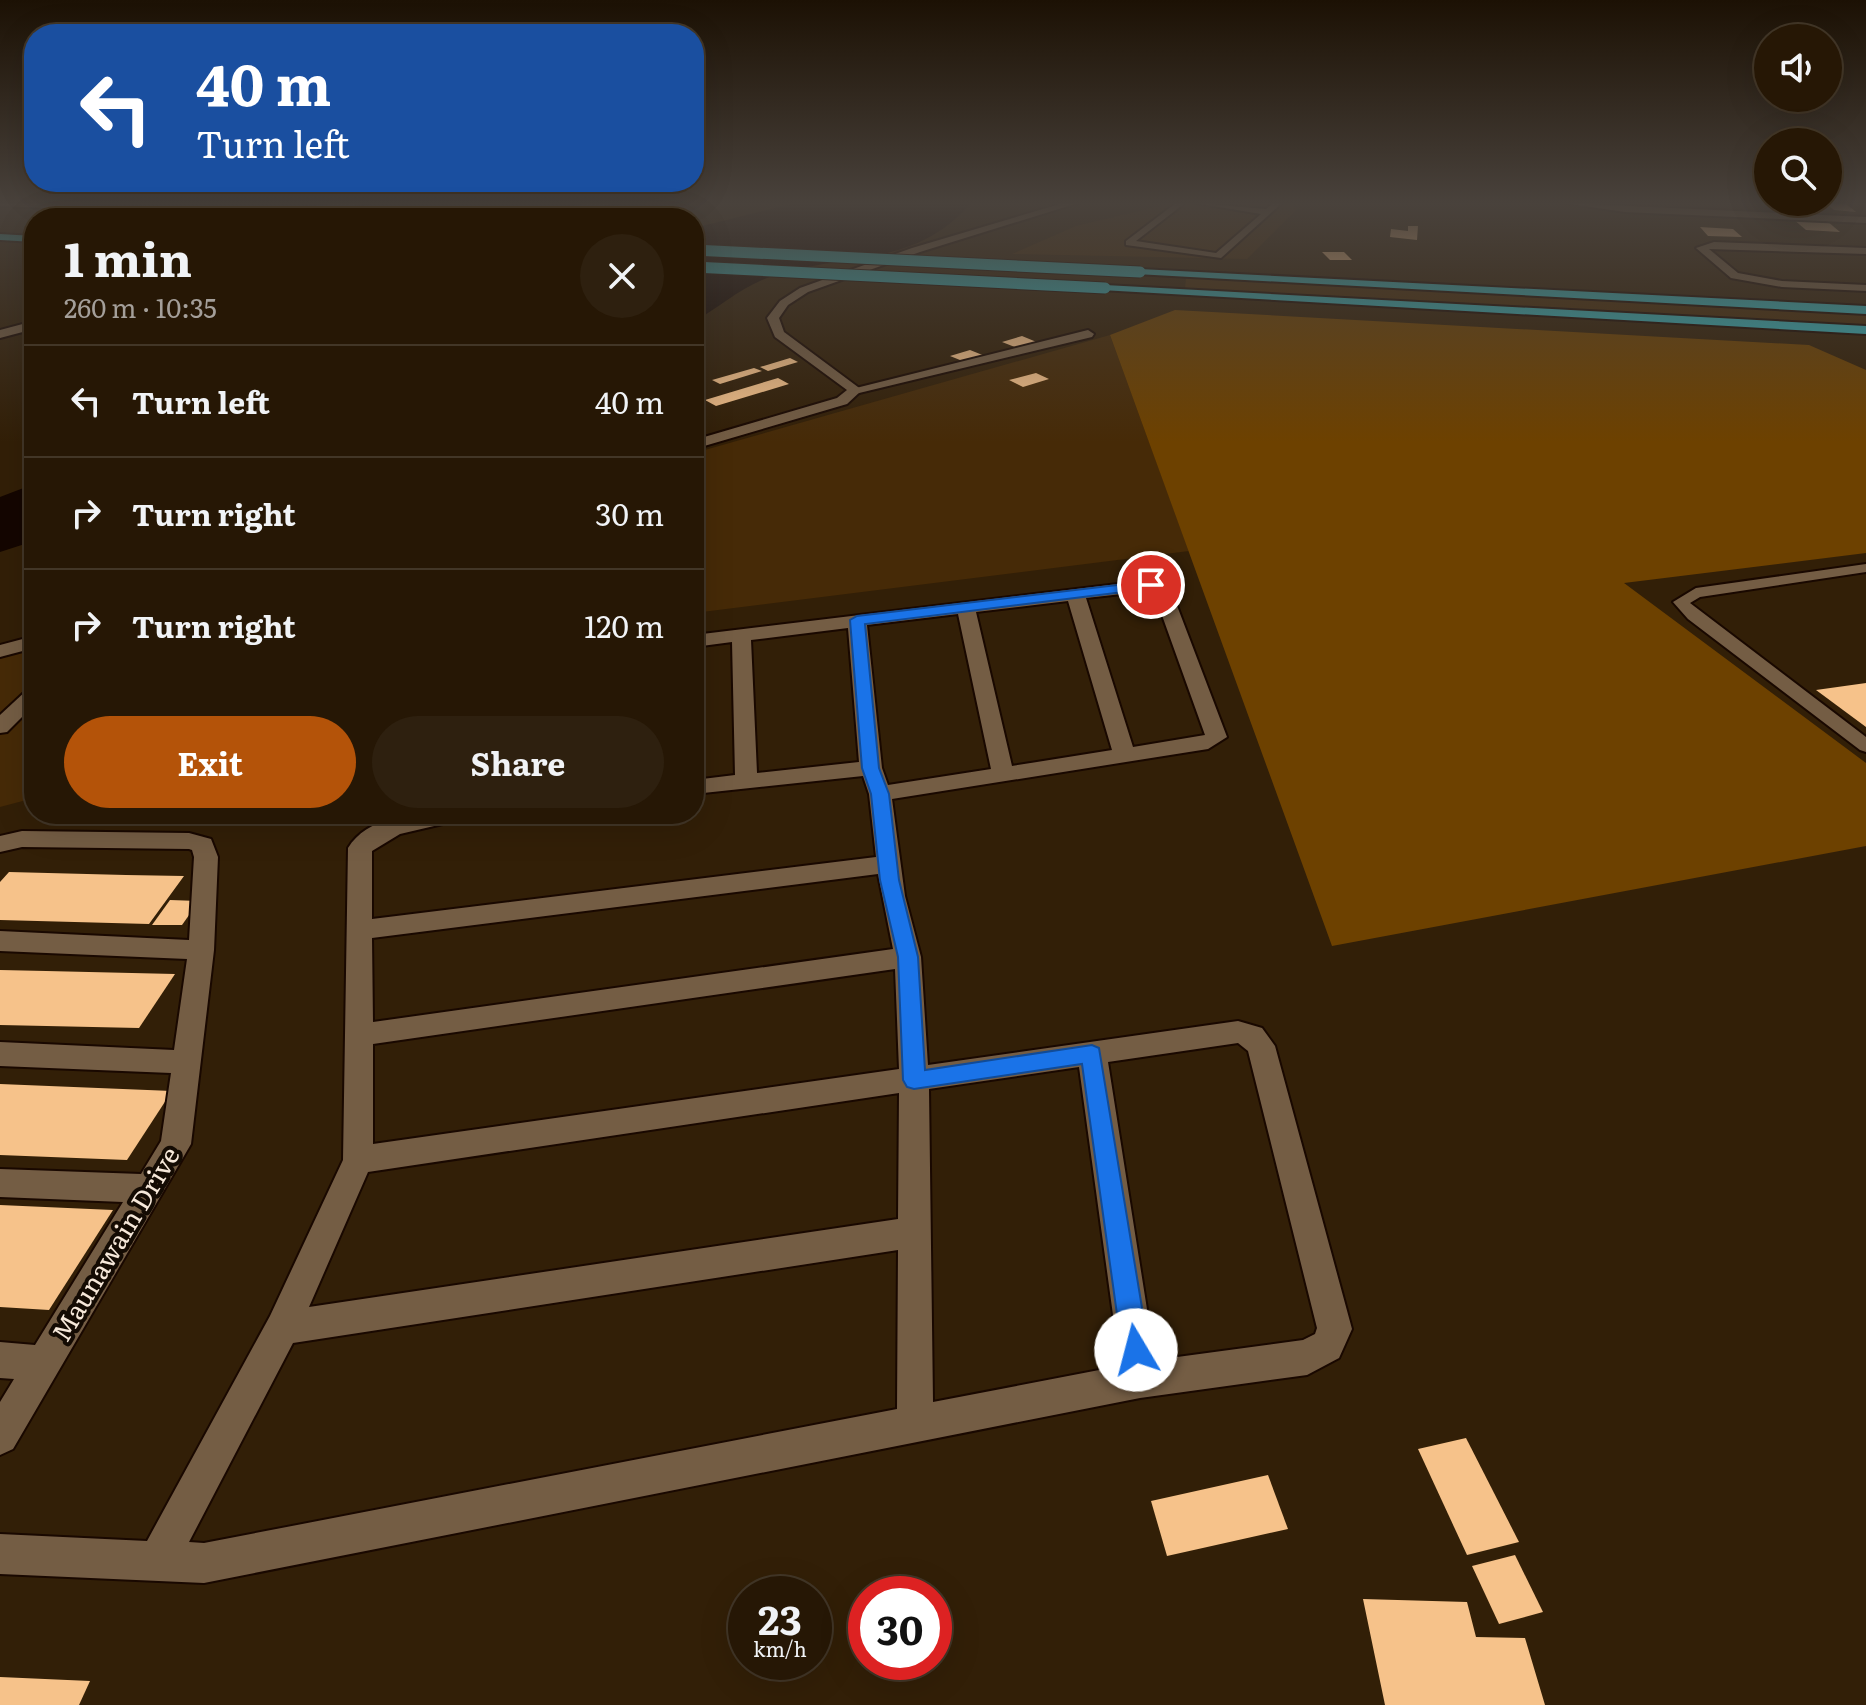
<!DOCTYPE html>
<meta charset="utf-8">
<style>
:root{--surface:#261705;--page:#2e200f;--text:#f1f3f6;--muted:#a49f9a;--line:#423627;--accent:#b45309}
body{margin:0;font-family:Literata,serif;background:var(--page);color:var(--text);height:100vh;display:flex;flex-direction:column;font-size:30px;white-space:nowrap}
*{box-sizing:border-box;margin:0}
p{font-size:26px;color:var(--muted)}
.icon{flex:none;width:44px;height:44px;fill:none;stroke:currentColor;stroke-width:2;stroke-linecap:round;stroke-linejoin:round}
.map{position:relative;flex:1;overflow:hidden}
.sheet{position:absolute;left:24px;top:208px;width:680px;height:616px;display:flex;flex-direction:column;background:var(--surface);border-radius:32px;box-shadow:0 8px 32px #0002,0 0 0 2px var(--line)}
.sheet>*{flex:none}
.hud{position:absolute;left:24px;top:24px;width:680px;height:168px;border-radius:32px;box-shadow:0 8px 32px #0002,0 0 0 2px var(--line);background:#1a4fa0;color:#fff;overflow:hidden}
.buttons{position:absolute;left:1754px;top:24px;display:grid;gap:16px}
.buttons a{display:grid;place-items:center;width:88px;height:88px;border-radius:50%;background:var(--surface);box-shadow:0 8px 32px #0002,0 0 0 2px var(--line);font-size:40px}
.speed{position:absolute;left:728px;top:1576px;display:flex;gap:16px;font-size:40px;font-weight:700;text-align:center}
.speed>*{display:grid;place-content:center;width:104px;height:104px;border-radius:50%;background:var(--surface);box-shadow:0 8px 32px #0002,0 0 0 2px var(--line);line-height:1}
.speed small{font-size:20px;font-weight:400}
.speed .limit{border:12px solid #d22;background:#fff;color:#111}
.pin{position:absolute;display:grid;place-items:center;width:68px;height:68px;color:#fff;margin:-34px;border:4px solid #fff;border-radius:50%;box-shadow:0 2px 8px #0007}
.me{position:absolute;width:88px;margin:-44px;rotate:352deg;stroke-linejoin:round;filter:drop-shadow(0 0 6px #0008)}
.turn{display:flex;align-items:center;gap:28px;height:168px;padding:0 40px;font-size:36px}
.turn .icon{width:104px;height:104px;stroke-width:2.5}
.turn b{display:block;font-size:56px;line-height:68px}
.round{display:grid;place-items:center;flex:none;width:84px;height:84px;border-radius:42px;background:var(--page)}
.overview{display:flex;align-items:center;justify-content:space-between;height:136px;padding:0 40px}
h1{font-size:48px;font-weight:700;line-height:60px}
.button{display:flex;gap:16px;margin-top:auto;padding:16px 40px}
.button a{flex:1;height:92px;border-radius:48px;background:var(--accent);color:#fff;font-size:32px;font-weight:700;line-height:92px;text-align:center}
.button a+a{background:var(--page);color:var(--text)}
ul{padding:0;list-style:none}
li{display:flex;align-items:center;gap:24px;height:112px;padding:0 40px;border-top:2px solid var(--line)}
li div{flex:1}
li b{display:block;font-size:30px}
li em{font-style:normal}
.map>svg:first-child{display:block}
.green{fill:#462a07}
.forest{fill:#6d4100}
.water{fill:#140600}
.building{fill:#f6c28a}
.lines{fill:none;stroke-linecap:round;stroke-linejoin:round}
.service-casing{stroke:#190800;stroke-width:4}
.minor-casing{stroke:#190800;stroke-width:4}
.tertiary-casing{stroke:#190800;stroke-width:4}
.motorway-casing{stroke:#190800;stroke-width:4}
.service{fill:#745d44;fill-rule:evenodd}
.minor{fill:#745d44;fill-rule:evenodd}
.tertiary{fill:#745d44;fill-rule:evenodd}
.motorway{fill:#36b0b8;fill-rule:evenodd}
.motorway-bridge-casing{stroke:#190800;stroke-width:13;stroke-linecap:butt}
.motorway-bridge{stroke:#36b0b8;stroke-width:11}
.route{fill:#1a73e8;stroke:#114b97;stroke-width:2}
.labels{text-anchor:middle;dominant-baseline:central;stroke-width:8;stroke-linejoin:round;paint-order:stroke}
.near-street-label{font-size:26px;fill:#f6e8da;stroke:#140b03}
</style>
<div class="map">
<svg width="1866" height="1705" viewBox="0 0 1866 1705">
<rect width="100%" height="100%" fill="#321f07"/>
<!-- green -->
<g class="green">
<polygon points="1173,203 1291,203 1297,209 1247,259 1012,254 1076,226"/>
<polygon points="1186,278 1866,313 1866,325 1185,288"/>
<polygon points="1110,335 1189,551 694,613 694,453"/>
<polygon points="34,640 34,798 0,807 0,650"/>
</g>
<!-- forest -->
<polygon class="forest" points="1175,310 1809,345 1866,370 1866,553 1624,583 1866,763 1866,846 1332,946 1110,335"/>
<!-- water -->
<g class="water">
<path d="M795 203H971C912 272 837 250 762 280 738 290 716 309 694 322V228Z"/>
<polygon points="34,484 34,541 0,552 0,497"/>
</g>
<!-- building -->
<g class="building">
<polygon points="1826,203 1845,203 1856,212 1834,210"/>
<polygon points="1793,219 1827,221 1840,232 1806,230"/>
<polygon points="1408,226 1418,226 1417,240 1390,237 1391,229 1408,231"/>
<polygon points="1700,227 1733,229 1742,237 1708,236"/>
<polygon points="1322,252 1344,252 1352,260 1330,260"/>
<polygon points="1022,336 1039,343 1020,349 1002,342"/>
<polygon points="970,350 985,356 965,362 950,356"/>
<polygon points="790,358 798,362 768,371 760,367"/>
<polygon points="754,368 762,371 720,384 712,380"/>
<polygon points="1036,373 1049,379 1023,387 1009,380"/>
<polygon points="778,378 789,384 716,406 705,400"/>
<polygon points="1866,683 1866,727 1816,690"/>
<polygon points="9,872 126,875 184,876 149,924 0,920 0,882"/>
<polygon points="170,900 199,901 182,925 152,925"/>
<polygon points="0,970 46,971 175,974 139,1028 0,1025"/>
<polygon points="0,1084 172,1091 127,1160 0,1155"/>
<polygon points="0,1205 113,1210 49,1310 0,1307"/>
<polygon points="1466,1438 1519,1542 1467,1555 1418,1449"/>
<polygon points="1268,1475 1288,1529 1167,1556 1151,1501"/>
<polygon points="1515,1555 1543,1612 1499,1624 1472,1566"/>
<polygon points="1363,1599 1467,1602 1476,1637 1525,1638 1545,1705 1385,1705"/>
<polygon points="0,1677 90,1681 79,1705 0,1705"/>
</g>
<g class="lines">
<!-- service casing -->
<g class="service-casing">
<g id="service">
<polygon points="1176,203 1185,203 1136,241 1216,253 1261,214 1195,203 1266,209 1273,203 1282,203 1221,258 1126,245 1126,241"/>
<polygon points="1866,564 1866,572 1700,597 1690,603 1866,737 1866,752 1860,750 1688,619 1673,602 1696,588"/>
</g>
</g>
<!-- minor casing -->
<g class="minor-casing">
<g id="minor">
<polygon points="0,203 272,211 341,203 369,203 272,217 0,206"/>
<polygon points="593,203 619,203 520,218 492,218"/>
<polygon points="1564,203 1866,217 1866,223 1625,212"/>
<polygon points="1714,242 1866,248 1866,254 1709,249 1738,273 1782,281 1866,285 1866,291 1782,287 1731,278 1696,248"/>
<polygon points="34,321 34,329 0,338 0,330"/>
<polygon points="1088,330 1094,334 1092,337 855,394 848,390"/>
<path d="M1151 580 1171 590 1227 737 1208 749 892 799 905 896 921 957 928 1065 1238 1021 1262 1028 1275 1046 1352 1329 1339 1358 1307 1375 1140 1398 204 1583 0 1574V1534L147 1541 270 1316 343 1160 348 848C371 810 430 814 468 814L464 819 400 834 372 851V919L876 857 869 794 863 776 694 794V780L735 775 732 642 694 647V635ZM1149 591 1154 593 1205 735 1133 747 1086 598ZM1068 601 1112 750 1012 766 976 612ZM958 614 991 769 888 785 882 768 867 625ZM848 628 859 762 757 773 751 640ZM878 874 893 949 373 1022 372 938ZM895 969 899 1069 373 1144V1044ZM1238 1043 1248 1051 1317 1328 1315 1334 1303 1340 1155 1360 1108 1062ZM1079 1067 1120 1366 933 1402 929 1089ZM899 1093 898 1219 309 1307 368 1172ZM898 1250 897 1409 204 1543 189 1542 293 1343Z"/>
<polygon points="34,636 34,648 0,657 0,645"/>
<polygon points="22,831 189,833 211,839 218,857 214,950 191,1144 13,1449 0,1455 0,1402 14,1379 0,1378 0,1342 35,1345 123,1202 0,1197 0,1169 141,1174 161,1141 171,1073 0,1066 0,1042 174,1050 187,959 0,951 0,931 189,940 194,857 192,850 189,849 22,847 0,852 0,836"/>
</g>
</g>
<!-- tertiary casing -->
<g class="tertiary-casing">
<g id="tertiary">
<polygon points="1063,203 1078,203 920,252 808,292 788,305 779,318 784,332 862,390 847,404 694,449 694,440 837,398 847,390 775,337 767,318 780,301 800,288 912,248"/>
<polygon points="34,688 34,705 7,732 0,733 0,715 27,690"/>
</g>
</g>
<!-- motorway casing -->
<g class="motorway-casing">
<g id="motorway">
<polygon points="0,234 34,236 34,242 0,240"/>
<polygon points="1140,269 1866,306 1866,314 1136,274 1135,272"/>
<polygon points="1105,285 1866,326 1866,334 1101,290 1099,288"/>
</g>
</g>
<!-- service -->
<use href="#service" class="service"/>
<!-- minor -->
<use href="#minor" class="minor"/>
<!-- tertiary -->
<use href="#tertiary" class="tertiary"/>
<!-- motorway -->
<use href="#motorway" class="motorway"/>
<!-- motorway-bridge casing -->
<g class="motorway-bridge-casing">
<g id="motorway-bridge">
<polyline points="694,250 1140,272"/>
<polyline points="694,267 1105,288"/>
</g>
</g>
<!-- motorway-bridge -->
<use href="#motorway-bridge" class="motorway-bridge"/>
</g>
<!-- sky -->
<linearGradient id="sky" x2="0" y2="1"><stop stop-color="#1c1104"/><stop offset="0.46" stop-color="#49423c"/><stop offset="1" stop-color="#49423c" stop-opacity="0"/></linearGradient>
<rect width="1866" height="442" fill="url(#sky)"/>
<!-- route -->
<polygon class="route" points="1151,581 1158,585 1156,588 865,624 879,768 889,794 899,880 918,957 925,1070 1092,1045 1099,1048 1149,1350 1145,1360 1136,1364 1126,1360 1122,1350 1082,1064 914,1089 907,1087 903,1080 898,957 880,880 871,794 862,768 850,620 857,616"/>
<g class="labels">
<!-- near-street labels -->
<g class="near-street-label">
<text transform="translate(114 1243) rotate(-59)">Maunawain Drive</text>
</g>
</g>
</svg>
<div class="buttons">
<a><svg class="icon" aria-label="sound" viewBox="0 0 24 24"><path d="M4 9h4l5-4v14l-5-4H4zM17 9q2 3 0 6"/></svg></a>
<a><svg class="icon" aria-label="search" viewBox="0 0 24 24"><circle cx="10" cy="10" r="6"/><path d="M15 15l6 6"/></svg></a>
</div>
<div class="speed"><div>23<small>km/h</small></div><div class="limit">30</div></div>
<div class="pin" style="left:1151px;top:585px;background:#d93025"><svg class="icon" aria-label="arrive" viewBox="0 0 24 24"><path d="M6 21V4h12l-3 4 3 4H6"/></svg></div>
<svg class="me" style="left:1136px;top:1350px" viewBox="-20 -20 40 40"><circle r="19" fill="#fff"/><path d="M0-13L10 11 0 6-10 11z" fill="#1a73e8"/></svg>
<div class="hud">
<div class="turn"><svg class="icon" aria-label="left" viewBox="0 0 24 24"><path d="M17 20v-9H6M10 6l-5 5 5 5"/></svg><div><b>40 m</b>Turn left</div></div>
</div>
<section class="sheet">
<div class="overview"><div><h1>1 min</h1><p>260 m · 10:35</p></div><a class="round"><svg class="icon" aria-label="close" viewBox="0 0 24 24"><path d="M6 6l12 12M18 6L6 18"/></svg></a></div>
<ul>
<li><svg class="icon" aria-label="left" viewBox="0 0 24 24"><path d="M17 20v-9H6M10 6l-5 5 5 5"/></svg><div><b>Turn left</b></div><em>40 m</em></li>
<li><svg class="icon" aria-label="right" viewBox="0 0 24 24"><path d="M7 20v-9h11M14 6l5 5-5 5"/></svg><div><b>Turn right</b></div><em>30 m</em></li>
<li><svg class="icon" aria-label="right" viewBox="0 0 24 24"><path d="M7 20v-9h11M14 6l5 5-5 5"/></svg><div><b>Turn right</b></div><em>120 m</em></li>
</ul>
<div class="button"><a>Exit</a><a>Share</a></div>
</section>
</div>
